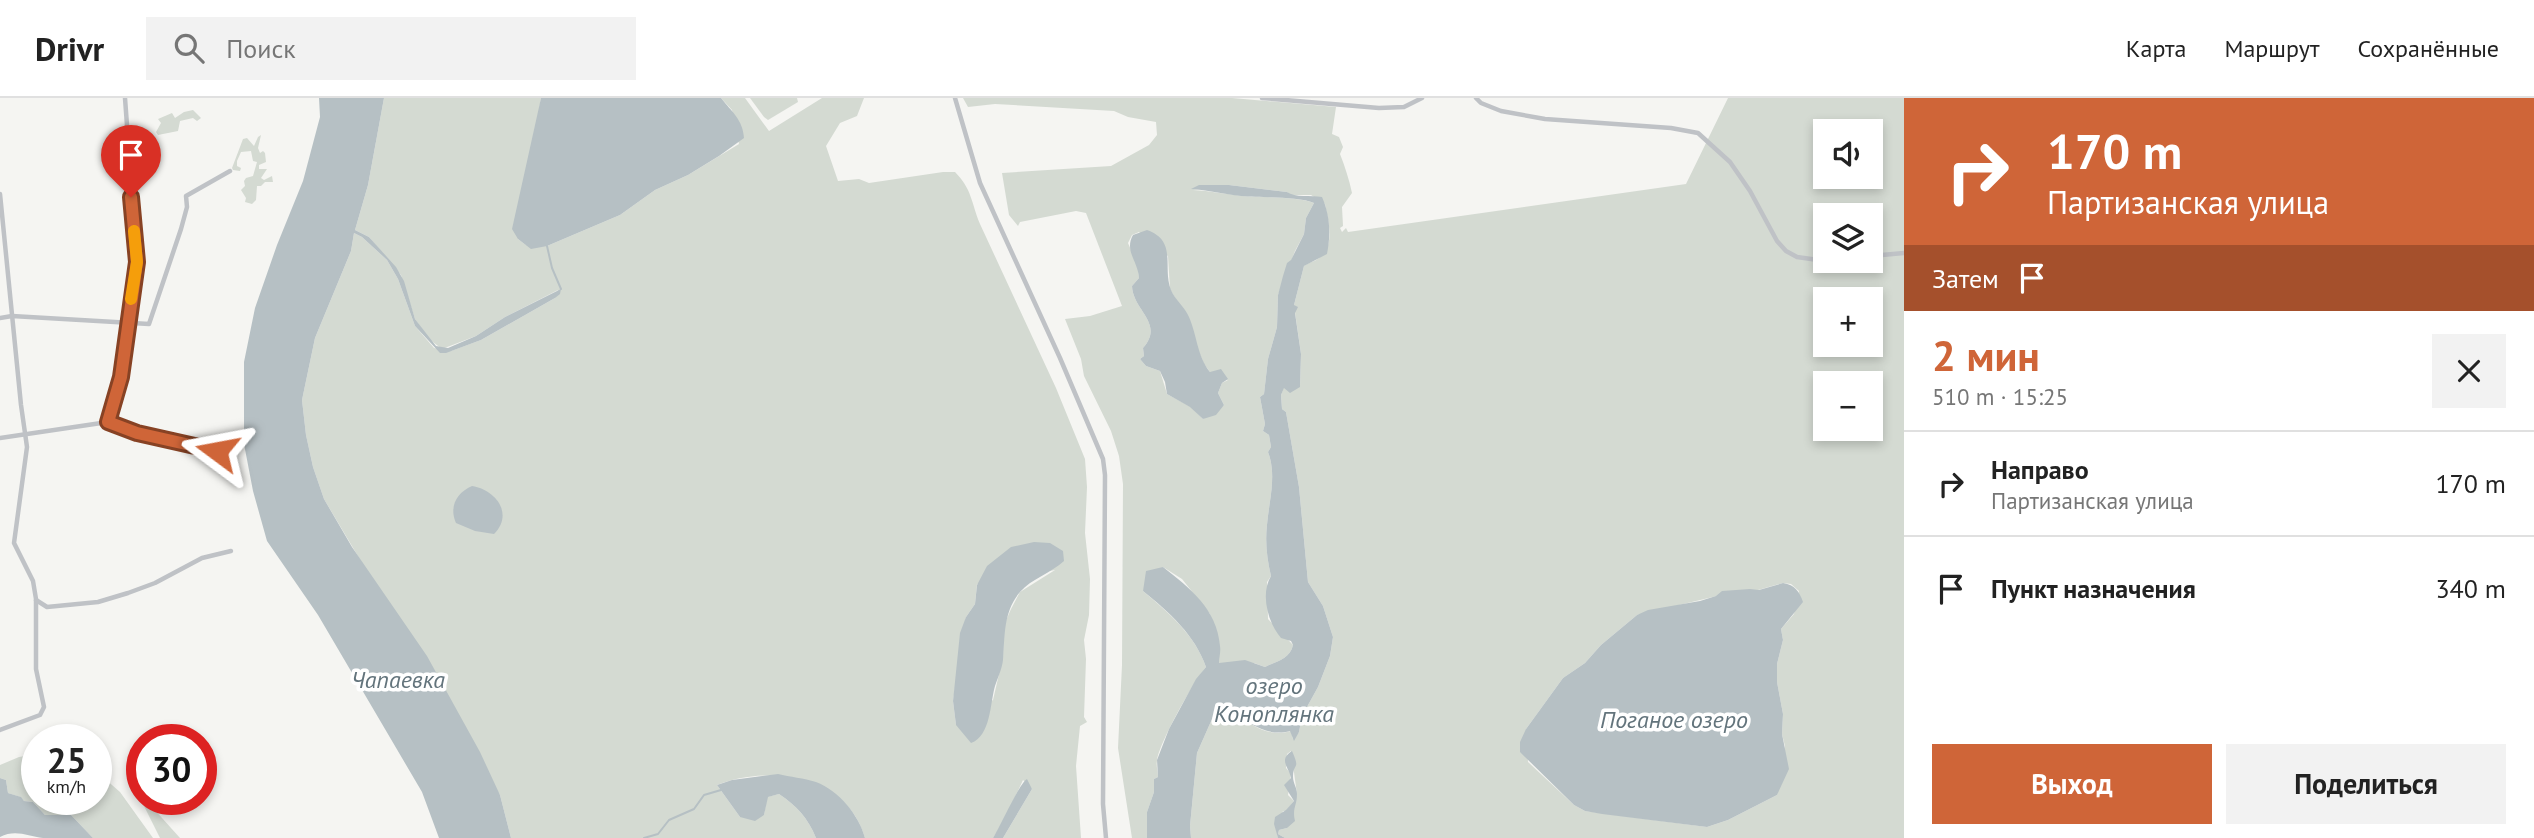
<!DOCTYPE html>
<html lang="ru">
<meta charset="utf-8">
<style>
:root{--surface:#fff;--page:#f2f2f2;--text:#222;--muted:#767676;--line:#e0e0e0;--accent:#cf6538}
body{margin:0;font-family:"PT Sans",sans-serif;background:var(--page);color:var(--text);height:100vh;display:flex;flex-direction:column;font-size:26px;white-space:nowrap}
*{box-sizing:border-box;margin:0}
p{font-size:23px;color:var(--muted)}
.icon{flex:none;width:38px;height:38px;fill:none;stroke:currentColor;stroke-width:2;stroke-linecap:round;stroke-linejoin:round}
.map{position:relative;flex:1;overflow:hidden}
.details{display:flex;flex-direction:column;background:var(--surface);width:630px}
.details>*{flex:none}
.hud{background:#cf6538;color:#fff;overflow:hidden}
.fabs{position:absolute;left:1813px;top:21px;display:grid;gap:14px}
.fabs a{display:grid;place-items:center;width:70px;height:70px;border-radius:0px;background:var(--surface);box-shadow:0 4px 10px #0003;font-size:35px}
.speed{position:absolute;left:21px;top:626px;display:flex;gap:14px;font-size:35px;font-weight:700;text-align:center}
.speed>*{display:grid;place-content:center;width:91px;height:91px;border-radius:50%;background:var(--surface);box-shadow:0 4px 10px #0003;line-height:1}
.speed small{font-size:18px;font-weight:400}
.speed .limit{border:10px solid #d22;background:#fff;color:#111}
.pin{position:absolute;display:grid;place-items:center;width:60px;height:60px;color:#fff;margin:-72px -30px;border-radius:50% 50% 50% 0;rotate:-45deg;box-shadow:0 0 7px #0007}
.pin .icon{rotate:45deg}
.me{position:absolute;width:77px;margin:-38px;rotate:283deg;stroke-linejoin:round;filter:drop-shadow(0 0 5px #0008)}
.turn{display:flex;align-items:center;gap:24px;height:147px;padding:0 28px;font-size:32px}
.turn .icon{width:91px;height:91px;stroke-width:2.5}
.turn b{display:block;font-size:49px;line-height:60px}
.then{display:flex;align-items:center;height:66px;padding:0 28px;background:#0003;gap:14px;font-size:26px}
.round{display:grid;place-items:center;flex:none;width:74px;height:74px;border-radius:0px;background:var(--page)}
.headline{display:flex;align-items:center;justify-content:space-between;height:119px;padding:0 28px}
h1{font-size:42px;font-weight:600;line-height:52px;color:var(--accent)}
.button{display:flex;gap:14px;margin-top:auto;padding:14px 28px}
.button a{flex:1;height:80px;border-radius:0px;background:var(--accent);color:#fff;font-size:28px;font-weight:600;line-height:80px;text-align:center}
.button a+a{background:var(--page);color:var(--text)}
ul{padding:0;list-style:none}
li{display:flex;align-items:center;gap:21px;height:105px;padding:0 28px;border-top:2px solid var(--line)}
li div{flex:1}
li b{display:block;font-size:26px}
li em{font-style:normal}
header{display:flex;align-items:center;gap:42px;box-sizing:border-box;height:98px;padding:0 35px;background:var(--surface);border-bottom:2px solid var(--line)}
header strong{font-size:33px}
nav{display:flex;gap:38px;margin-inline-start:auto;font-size:24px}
.search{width:490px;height:63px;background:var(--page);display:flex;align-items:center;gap:18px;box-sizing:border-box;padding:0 24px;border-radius:0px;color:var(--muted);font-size:26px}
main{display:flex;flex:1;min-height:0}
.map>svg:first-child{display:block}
.green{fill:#d4dad2;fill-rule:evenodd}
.water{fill:#b6c0c4}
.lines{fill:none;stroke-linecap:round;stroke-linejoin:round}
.stream{stroke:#b6c0c4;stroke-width:2}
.minor{stroke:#bfc2c6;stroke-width:4.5}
.route-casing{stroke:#874224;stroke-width:18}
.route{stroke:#cf6538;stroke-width:12}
.slow{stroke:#f59e0b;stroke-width:12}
.labels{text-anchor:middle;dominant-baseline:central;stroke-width:7;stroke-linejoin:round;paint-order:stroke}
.water-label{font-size:24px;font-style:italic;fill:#63747c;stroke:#fff}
</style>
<header>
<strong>Drivr</strong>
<div class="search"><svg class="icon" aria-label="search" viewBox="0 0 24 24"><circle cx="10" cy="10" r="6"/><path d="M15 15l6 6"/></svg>Поиск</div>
<nav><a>Карта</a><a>Маршрут</a><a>Сохранённые</a></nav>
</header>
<main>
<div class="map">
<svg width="1904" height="740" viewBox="0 0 1904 740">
<rect width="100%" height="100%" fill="#f5f5f2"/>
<!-- green -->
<g class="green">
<path d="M384 0H541L518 141 526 147 547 148 620 117 655 92 688 77 739 46 732 12 721 0H745L769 33 822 0H864L857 18 840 25 826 48 838 83 859 81 869 85 943 74H955C972 91 971 104 980 126L1056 290 1085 361 1087 389 1085 435 1090 481 1089 517 1084 542 1086 561 1084 619 1087 624 1080 628 1076 668 1081 740H1003L1032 691 1023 682 1004 723 993 740H865C848 678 770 666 717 687L740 719 764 717 767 699 779 696C797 708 808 720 816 740H511L500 697 324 401 313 369 306 337 302 302 315 240 351 153 354 135 362 139 387 162 398 181 415 228 434 250 451 253 481 242 555 200 558 192 505 219 476 238 442 251 429 241 415 221 401 177 369 139 355 132 368 87ZM1055 472 1020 494 1011 511 1004 527 1003 559 993 602 956 627 953 603 955 590 966 519 975 506 977 486Z"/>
<polygon points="750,0 797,0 798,4 768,22 764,19"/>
<path d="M963 0H1232L1336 9 1332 36 1339 39 1343 49 1340 56C1345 69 1349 81 1352 95L1342 109 1343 128 1340 130 1342 134 1346 130 1348 134 1686 86 1728 0H1904V740H1285L1278 736 1279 732 1287 730 1297 696 1291 653 1287 656 1286 670 1291 676 1288 697 1294 703 1286 713H1283L1276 729 1278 740H1191L1190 728 1197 655 1216 612 1225 610C1246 622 1265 641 1291 633L1293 641 1299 634 1302 618 1318 589 1330 558 1333 539 1323 508 1308 484 1299 389 1286 314 1282 311 1281 297 1284 289H1300L1301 256 1294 207 1304 168C1309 164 1314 164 1319 160 1336 147 1328 123 1325 106L1311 97H1291L1287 94 1229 87 1193 92C1210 93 1226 96 1242 98 1263 100 1295 98 1314 105L1306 120 1304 136 1295 153 1278 197 1277 229 1268 261 1264 296 1260 299 1265 326 1263 333 1269 337 1271 349 1268 354C1277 377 1269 403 1267 427 1265 445 1267 461 1271 478L1267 484 1268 521 1293 547C1290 561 1277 563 1265 569L1254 565H1219L1210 516 1182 481 1163 469 1143 493C1169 515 1195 537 1206 569 1194 583 1159 645 1157 663 1156 668 1158 674 1158 679L1154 681V694L1147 714V740H1132L1118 650 1122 567 1123 386 1119 358 1111 333 1084 278 1081 261 1065 221 1090 218 1122 208 1086 115 1076 113 1020 124 1018 128 1009 117 1002 75 1111 68 1149 47 1157 37 1156 24 1128 19 1114 13 995 6 968 9ZM1825 33H1871V79H1825ZM1825 117H1871V163H1825ZM1139 134 1168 158 1170 191 1192 229 1195 245 1204 266 1210 274 1228 282 1222 285 1218 295 1224 307 1203 321 1191 309 1167 296 1160 273 1146 268 1140 261 1144 258 1143 250C1165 225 1133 213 1132 188L1139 180 1138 168 1128 145 1132 137ZM1825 201H1871V247H1825ZM1825 285H1871V331H1825ZM1783 485 1791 486 1799 493 1794 516 1781 531 1783 542 1777 566V584L1783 616 1782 636 1785 648 1777 697 1728 722 1707 729 1585 713 1574 707 1528 664 1526 631 1563 580 1585 565 1601 547 1637 517 1738 493 1758 492Z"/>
<polygon points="193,12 201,20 197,23 193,20 180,23 178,33 158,37 156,34 161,25 158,21 172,15 175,20 184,14"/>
<polygon points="261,37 258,50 260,55 263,53 265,55 266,64 259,67 259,71 267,71 261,80 264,82 272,78 273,84 265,84 261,88 257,88 256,102 252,106 245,104 246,100 241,92 245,88 244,83 246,80 253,78 257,64 253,63 251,53 241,54 237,63 237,68 241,70 240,73 233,72 232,70 243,41 247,40 254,48 258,39"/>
<polygon points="37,656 37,702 96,702 96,673 120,694 153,740 93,740 71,717 45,717 33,704 24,703 20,699 8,695 6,682 0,680 0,667 19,659"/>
<polygon points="143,706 153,710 180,740 160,740"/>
</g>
<!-- water -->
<g class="water">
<polygon points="319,0 384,0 368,87 355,132 369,139 396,169 404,183 415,221 436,248 448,250 476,238 505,219 561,191 560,196 555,200 481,242 446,255 440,255 415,228 398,181 387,162 362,139 354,135 351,153 315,240 302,302 306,337 313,369 324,401 352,449 427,558 480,654 500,697 511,740 439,740 422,694 318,517 267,443 253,393 244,346 244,264 255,210 277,147 303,83 320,19"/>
<path d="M541 0H721C732 14 743 22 744 40L719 58 688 77 655 92 620 117 547 148 531 151 518 141 512 131Z"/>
<path d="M1199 87H1229L1287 94C1295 100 1311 97 1322 99 1330 117 1331 136 1327 156L1304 168 1294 207 1298 209 1295 215 1301 256 1300 289 1290 295 1284 290 1281 297 1282 311 1286 314 1299 389 1308 484 1323 508 1333 539 1330 558 1318 589 1302 618 1299 634 1294 643 1290 633C1265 640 1246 622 1225 610L1216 612 1197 655 1190 728 1191 740H1147V714L1154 694V681L1158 679 1157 662 1169 631 1196 581 1206 569C1195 537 1169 514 1143 493L1146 473 1163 469C1190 490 1217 511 1220 548 1221 554 1219 559 1219 565L1245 562 1265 569C1277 563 1290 561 1293 547L1291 543 1281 540C1268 525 1260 496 1271 478 1267 461 1265 445 1267 427 1269 403 1277 377 1268 354L1271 349 1269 337 1263 333 1265 326 1260 299 1264 296 1268 261 1277 229 1278 197 1283 178 1287 165 1291 162 1304 136 1306 120 1314 105C1297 98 1261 100 1241 98 1224 96 1208 92 1191 91Z"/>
<path d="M1147 132C1178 143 1162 169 1171 192 1175 202 1185 209 1189 219 1197 237 1197 258 1210 274L1221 271 1228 281 1222 285 1218 295 1224 307 1216 317 1203 321 1190 309 1167 296 1165 284 1160 273 1146 268 1140 261 1144 258 1143 250C1165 225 1133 213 1132 188L1139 180C1138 163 1124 153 1133 137Z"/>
<path d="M472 388C496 392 514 416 494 436L475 433 456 425C449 409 456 395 472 388Z"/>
<path d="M1034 444 1050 445 1063 453 1064 463C1051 475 1031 481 1020 494 1003 514 1005 538 1003 562 1002 571 998 579 995 588 990 605 991 638 971 645L956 627 953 603 960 535 966 519 975 506 977 487 987 468 1011 449Z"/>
<path d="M1783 485C1795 487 1799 493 1803 504L1781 531 1783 542 1777 566V584L1783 616 1782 636 1789 671 1777 697 1728 722 1707 729 1602 716 1585 713 1574 707 1520 654V644L1526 631 1563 580 1585 565 1601 547 1637 517 1648 512 1700 503 1716 498 1722 493 1750 491 1759 492Z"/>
<path d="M1292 653C1301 673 1293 664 1293 679 1293 685 1297 690 1297 696 1297 708 1292 710 1295 723L1287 730 1279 732 1278 736 1285 740H1278L1274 726 1275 719 1286 712 1294 703 1284 687 1291 680C1289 669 1278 662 1292 653Z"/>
<path d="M778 676C790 679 804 680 816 684 839 693 859 717 865 740H816C808 720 797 708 779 696L768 699 764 717 755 723 740 719 717 687 732 682Z"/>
<path d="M0 680 6 682 8 695 21 699 24 703 33 704 45 717H71L93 740C77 740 59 740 43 740 28 738 15 731 0 739Z"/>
<path d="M1027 681 1032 691 1003 740H993C1001 727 1019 686 1027 681Z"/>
</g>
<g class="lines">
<!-- stream -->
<g class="stream">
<polyline points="547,148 552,170 561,191"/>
<polyline points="644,740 658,736 669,722 694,711 704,697 721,692"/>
</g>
<!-- minor -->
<g class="minor">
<polyline points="955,0 980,85 1060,260 1103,361 1105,377 1103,706 1106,740"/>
<polyline points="1262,0 1379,10 1404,9 1422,0"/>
<polyline points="1476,0 1481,5 1501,13 1545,21 1671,30 1698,35 1730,64 1750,93 1777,143 1786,153 1797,159 1825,163"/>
<polyline points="0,96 21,307 27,349 14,445 33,483 36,501 36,571 44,609 40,617 0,632"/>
<polyline points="1871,158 1904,155"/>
<polyline points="1826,163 1840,163"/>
<polyline points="0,220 12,218 149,226 181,131 187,109 186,98 230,73"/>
<polyline points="108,324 126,254 137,164 125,0"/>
<polyline points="0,340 108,324 137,335 217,353"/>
<polyline points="36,502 47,509 98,504 128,495 155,485 202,460 231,453"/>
</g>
</g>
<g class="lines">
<!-- route casing -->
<g class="route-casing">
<polyline id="route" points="131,99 137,164 121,279 108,324 137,335 217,353"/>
</g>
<!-- route -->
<use href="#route" class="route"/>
<!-- slow -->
<polyline class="slow" points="131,201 137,164 134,133"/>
</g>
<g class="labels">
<!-- water labels -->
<g class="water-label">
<text x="398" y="581">Чапаевка</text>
<text x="1274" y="587">озеро<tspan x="1274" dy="28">Коноплянка</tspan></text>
<text x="1674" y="621">Поганое озеро</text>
</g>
</g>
</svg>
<div class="fabs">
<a><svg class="icon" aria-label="sound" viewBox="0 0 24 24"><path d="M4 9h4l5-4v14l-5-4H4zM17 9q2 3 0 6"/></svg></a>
<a><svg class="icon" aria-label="layers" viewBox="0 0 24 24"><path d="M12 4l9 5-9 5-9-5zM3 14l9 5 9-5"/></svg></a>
<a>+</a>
<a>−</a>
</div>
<div class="speed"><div>25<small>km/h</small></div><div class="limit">30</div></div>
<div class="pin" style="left:131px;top:99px;background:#d93025"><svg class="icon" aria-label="arrive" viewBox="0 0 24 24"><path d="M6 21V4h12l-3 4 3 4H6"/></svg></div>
<svg class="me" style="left:217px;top:353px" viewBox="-20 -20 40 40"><path d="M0-17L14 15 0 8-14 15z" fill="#cf6538" stroke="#fff" stroke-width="4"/></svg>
</div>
<section class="details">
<div class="hud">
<div class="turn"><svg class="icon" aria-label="right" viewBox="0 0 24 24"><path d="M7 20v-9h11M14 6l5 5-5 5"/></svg><div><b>170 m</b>Партизанская улица</div></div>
<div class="then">Затем<svg class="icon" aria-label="arrive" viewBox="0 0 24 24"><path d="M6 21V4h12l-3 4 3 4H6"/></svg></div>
</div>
<div class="headline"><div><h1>2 мин</h1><p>510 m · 15:25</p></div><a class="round"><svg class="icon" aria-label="close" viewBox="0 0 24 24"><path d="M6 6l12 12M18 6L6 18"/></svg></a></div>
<ul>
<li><svg class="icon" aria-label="right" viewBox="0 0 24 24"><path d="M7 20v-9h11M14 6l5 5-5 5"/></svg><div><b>Направо</b><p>Партизанская улица</p></div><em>170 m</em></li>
<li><svg class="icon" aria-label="arrive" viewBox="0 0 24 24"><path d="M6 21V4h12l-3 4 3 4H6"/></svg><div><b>Пункт назначения</b></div><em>340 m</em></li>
</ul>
<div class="button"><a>Выход</a><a>Поделиться</a></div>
</section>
</main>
